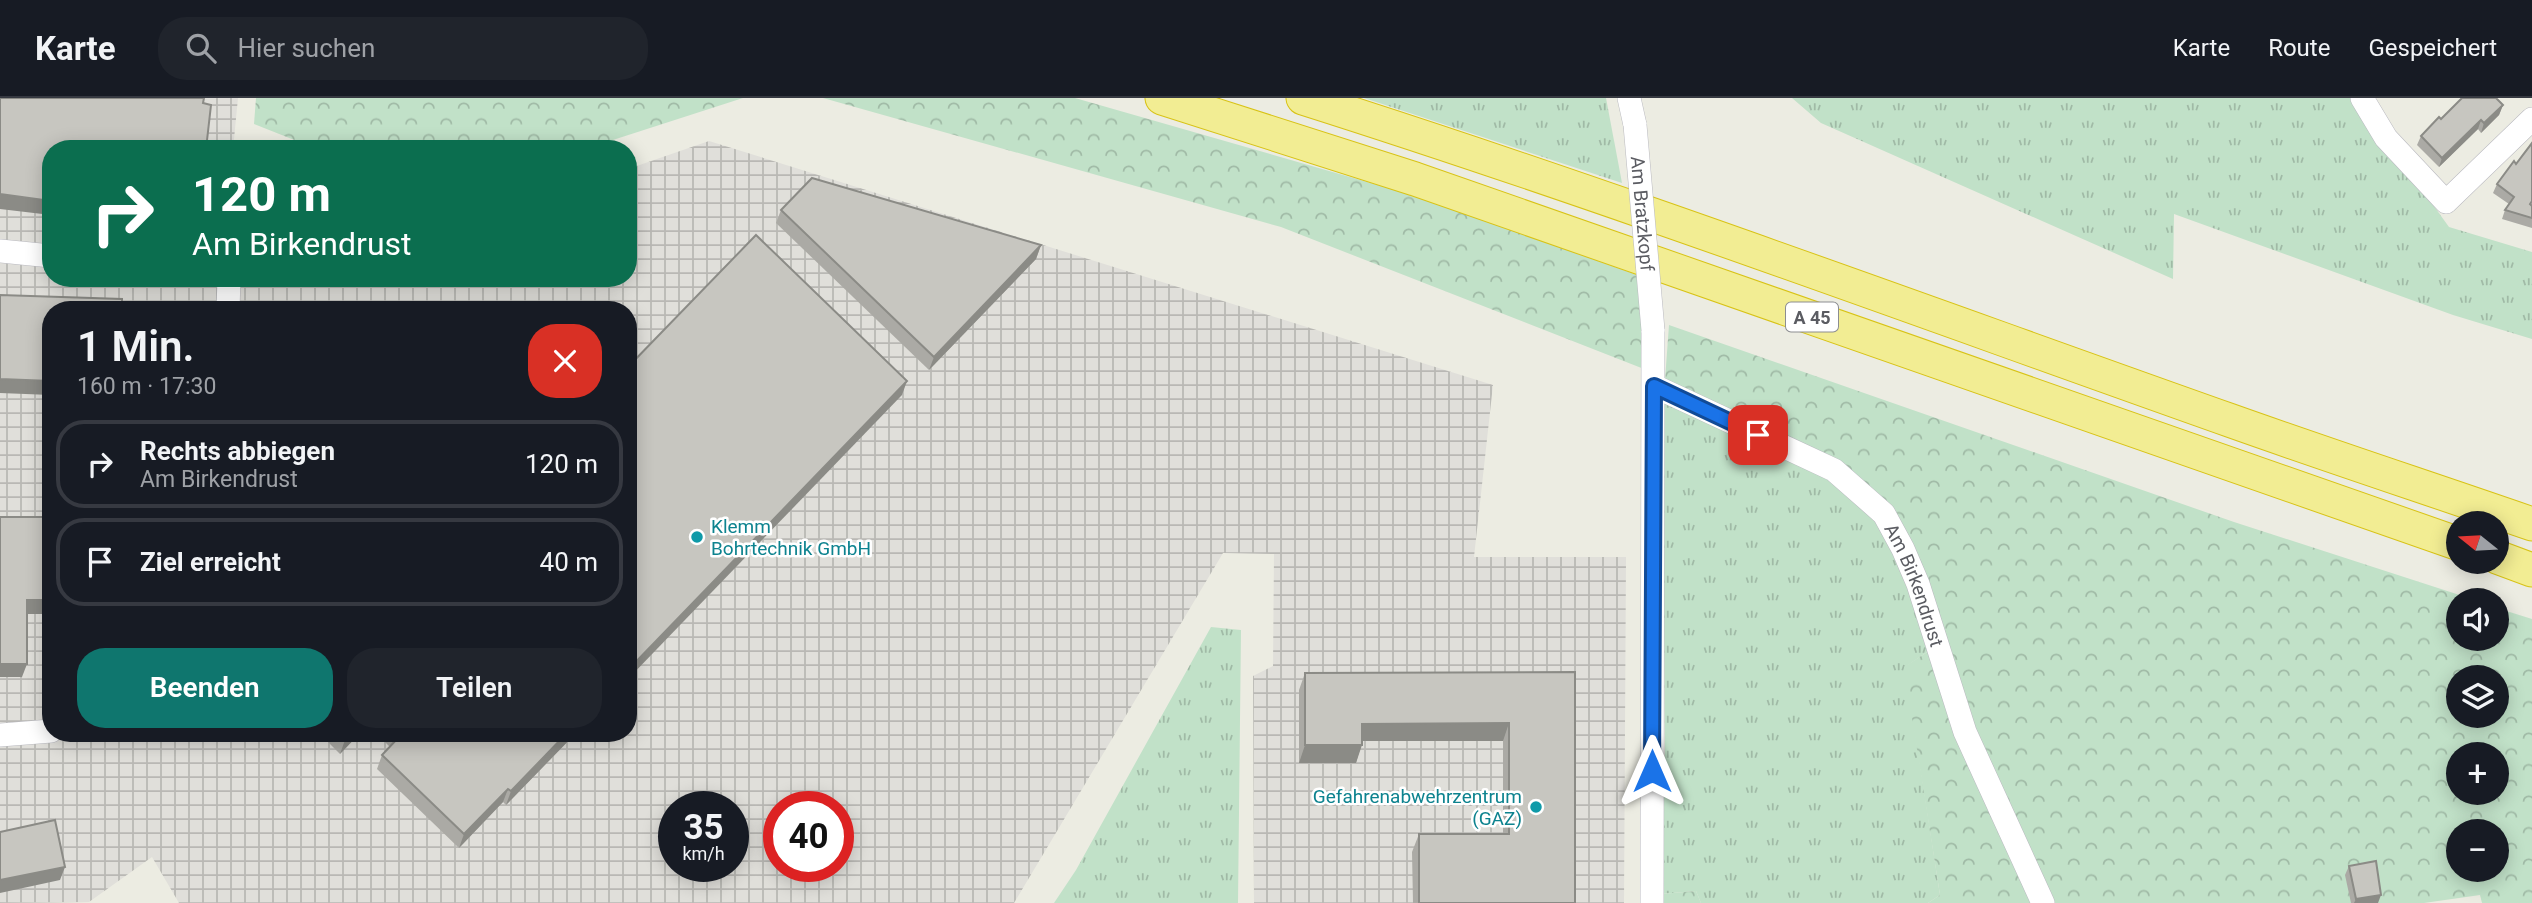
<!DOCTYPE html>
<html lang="de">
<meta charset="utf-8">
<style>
:root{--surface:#171b24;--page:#20242c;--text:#f1f3f6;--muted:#9ea1a6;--line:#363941;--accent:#0f766e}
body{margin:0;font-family:Roboto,sans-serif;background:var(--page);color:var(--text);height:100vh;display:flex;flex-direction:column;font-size:26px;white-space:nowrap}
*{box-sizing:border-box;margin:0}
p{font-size:23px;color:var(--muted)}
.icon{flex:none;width:38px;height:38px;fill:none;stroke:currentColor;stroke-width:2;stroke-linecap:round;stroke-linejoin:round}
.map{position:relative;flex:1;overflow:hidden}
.panel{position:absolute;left:42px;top:203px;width:595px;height:441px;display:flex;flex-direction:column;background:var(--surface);border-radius:28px;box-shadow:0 4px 18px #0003}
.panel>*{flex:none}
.guide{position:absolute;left:42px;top:42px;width:595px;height:147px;border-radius:28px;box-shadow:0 4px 18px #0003;background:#0b6e4f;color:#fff;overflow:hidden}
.needle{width:46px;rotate:288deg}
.tools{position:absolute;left:2446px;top:413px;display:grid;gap:14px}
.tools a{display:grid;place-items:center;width:63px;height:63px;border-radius:50%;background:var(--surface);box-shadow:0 4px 18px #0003;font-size:35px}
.speed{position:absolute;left:658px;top:693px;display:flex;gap:14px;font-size:35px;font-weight:700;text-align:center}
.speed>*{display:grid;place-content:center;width:91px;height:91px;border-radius:50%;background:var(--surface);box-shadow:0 4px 18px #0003;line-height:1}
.speed small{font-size:18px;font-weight:400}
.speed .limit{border:10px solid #d22;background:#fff;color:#111}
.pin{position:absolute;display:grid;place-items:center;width:60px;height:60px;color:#fff;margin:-30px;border-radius:14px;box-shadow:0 4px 10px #0006}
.me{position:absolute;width:77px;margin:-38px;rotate:0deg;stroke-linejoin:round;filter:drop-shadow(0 0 5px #0008)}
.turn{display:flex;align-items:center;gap:24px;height:147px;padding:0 35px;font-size:32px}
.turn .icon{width:91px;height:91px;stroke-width:2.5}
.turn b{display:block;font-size:49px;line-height:60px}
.round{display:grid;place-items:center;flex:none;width:74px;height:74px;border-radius:28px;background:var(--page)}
.summary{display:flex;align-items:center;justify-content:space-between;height:119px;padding:0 35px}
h1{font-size:42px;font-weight:600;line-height:52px}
.cta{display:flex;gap:14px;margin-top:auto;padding:14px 35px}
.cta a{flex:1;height:80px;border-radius:28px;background:var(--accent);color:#fff;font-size:28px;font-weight:600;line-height:80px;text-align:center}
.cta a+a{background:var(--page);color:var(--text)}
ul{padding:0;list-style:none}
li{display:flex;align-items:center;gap:21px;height:88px;margin:0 14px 10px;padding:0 21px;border:4px solid var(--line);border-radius:28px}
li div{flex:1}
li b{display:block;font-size:26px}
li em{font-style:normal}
header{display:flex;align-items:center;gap:42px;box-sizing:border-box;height:98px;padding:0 35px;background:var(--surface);border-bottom:2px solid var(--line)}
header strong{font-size:33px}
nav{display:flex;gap:38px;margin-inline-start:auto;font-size:24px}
.search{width:490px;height:63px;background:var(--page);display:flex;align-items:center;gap:18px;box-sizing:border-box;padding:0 24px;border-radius:28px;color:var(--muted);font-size:26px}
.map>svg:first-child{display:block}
.industrial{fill:url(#industrial-grid);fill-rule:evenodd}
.grass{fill:url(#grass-tufts)}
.forest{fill:url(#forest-crowns);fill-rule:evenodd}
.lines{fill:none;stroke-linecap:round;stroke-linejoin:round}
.minor-casing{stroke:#babac0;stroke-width:24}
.highway-casing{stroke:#d8c316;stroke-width:35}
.minor{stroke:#fff;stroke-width:23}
.highway{stroke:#f2ed93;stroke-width:33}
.minor-bridge-casing{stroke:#babac0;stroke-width:24;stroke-linecap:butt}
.minor-bridge{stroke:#fff;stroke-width:23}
.wall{fill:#abaaa5}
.shaded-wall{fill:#8b8b86}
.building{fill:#c7c6c0;stroke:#8b8b86;stroke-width:2}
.route-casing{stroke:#114b97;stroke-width:18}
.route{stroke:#1a73e8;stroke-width:12}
.culture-dot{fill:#0f9aa8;stroke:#fff;stroke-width:2.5}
.labels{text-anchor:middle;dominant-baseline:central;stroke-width:5;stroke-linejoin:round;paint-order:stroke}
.shield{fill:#fff;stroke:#8c8d91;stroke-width:2}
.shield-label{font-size:18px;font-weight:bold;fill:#5b5c62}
.street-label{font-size:19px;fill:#5b5c62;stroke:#fff}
.culture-label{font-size:19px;fill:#0d838f;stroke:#fff;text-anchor:start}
</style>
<header>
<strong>Karte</strong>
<div class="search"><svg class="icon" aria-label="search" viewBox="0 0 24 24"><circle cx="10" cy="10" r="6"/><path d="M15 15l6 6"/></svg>Hier suchen</div>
<nav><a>Karte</a><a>Route</a><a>Gespeichert</a></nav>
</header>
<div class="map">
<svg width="2532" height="805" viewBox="0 0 2532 805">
<defs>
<pattern id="industrial-grid" width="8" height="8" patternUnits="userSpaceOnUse" patternTransform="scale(1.75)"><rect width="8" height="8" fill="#e0dfda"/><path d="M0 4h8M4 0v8" fill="none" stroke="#b9b8b4"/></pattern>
<pattern id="grass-tufts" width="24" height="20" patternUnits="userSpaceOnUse" patternTransform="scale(1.75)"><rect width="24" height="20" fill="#c1e1c8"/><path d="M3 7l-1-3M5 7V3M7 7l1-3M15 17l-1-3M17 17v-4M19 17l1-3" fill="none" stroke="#a0baa6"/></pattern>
<pattern id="forest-crowns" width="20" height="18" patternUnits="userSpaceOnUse" patternTransform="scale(1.75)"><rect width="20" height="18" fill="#c1e1c8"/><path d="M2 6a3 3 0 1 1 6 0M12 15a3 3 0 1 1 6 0" fill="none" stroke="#a0baa6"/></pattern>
</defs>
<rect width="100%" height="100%" fill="#ecece2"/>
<!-- industrial -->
<path class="industrial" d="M0 0H238L233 51H51V180H628V71L709 43 1493 287 1474 459H1626L1624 805H1254L1253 578 1273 568 1274 456 1223 455 1014 805H179L152 759 89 804 0 805ZM51 212H628V635H51ZM674 709H733V768H674ZM779 709H838V768H779Z"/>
<!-- grass -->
<g class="grass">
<polygon points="1364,0 1606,0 1622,85"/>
<polygon points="1792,0 2356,0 2449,129 2532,154 2532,241 2453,217 2174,116 2173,181 1821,25"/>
<polygon points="1663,300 1832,378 1881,420 1939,546 1905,569 1940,797 1928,805 1701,805 1696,793 1661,796 1665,666"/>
<polygon points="1211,529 1241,532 1238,805 1054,805 1076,772"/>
</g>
<!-- forest -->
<g class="forest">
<polygon points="256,0 743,0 585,51 317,51 254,26"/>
<polygon points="823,0 1075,0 1416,98 1640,178 1644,271 1281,129"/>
<path d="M1669 227 2234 424 2475 502H2459V541H2497V510L2532 521V805H2482L2480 797 2424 805H1928L1940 797 1904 569 1946 542 1889 415 1665 282ZM2459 579H2497V618H2459ZM2459 656H2497V695H2459ZM2459 733H2497V772H2459Z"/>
<polygon points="1696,793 1701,805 1661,805 1661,796"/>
</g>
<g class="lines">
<!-- minor casing -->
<g class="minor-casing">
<g id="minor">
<polyline points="1629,0 1635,27"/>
<polyline points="2362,0 2386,40 2446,104 2532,21"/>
<polyline points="0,153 51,158"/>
<polyline points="228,212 229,180"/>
<path id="s1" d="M1654 288 1834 372 1884 416 1903 451 1918 486 1965 634 2043 805"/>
<polyline points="0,637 51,633"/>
<polyline points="1652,805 1653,232"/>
</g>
</g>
<!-- highway casing -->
<g class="highway-casing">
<g id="highway">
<polyline points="1162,0 1415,81 2459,446"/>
<path d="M1303 0C1615 99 1921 213 2229 322 2330 358 2431 391 2532 426"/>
<polyline points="2497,459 2532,472"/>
</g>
</g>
<!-- minor -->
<use href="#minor" class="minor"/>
<!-- highway -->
<use href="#highway" class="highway"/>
<!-- minor-bridge casing -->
<g class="minor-bridge-casing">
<g id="minor-bridge">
<path id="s2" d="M1635 27 1653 232"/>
</g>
</g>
<!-- minor-bridge -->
<use href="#minor-bridge" class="minor-bridge"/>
</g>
<!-- wall -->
<g class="wall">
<polygon points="2503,7 2499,17 2481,35 2478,31 2439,69 2417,47 2421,38 2441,21"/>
<polygon points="2532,45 2532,130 2502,121 2505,112 2509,106 2493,95 2497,86 2516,66"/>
<polygon points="781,112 1041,147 1036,161 929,272 776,125"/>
<polygon points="1575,574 1575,805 1413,805 1412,754 1419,736 1503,736 1503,643 1362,643 1356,665 1299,665 1299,592 1305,575"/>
<polygon points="319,635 360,635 340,656"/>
<polygon points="376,635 576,635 506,707 503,704 459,750 377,671 382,657 390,649"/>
<polygon points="2349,768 2378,805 2351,805 2345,777"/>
</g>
<!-- shaded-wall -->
<g class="shaded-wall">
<polygon points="2503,7 2499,17 2481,35 2484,25"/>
<polygon points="2481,22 2478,31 2439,69 2442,60"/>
<polygon points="0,96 51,103 51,117 0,111"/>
<polygon points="1041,147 1036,161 929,272 934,259"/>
<polygon points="0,281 51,283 51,297 0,295"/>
<polygon points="907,283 902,297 628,581 628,572"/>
<polygon points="27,502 48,502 43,516 22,516"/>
<polygon points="0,566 27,566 22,579 0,579"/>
<polygon points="1509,625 1503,643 1356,643 1362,626"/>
<polygon points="352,635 360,635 340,656 345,642"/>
<polygon points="567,635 576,635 506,707 511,693"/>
<polygon points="1305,647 1362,647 1356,665 1299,665"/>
<polygon points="508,691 503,704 459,750 464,736"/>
<polygon points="65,769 60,782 0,795 0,782"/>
<polygon points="2381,797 2378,805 2354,805 2356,801"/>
</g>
<!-- building -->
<g class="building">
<polygon points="0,0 204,0 203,5 211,7 206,51 51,51 51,103 0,96"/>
<polygon points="2462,0 2496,0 2503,7 2484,25 2481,22 2442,60 2421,38 2439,19 2441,21"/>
<polygon points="2532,45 2532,103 2530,106 2532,108 2532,120 2505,112 2514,99 2497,86 2514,63 2516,66"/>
<polygon points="812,80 1041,147 934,259 781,112"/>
<polygon points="756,137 907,283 628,572 628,269"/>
<polygon points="0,197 122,201 122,212 51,212 51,283 0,281"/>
<polygon points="0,419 48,419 48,502 27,502 27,566 0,566"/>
<polygon points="1575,574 1575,805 1419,805 1419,736 1509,736 1509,625 1362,626 1362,647 1305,647 1305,575"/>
<polygon points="338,635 352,635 345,642"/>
<polygon points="395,635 567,635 511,693 508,691 464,736 382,657 399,639"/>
<polygon points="55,722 65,769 0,782 0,734"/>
<polygon points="2376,763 2381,797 2356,801 2349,768"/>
</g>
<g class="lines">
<!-- route casing -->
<g class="route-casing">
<polyline id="route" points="1652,673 1654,288 1758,337"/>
</g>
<!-- route -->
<use href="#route" class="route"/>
</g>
<!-- markers -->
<g class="culture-dot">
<circle cx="697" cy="439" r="7"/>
<circle cx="1536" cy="709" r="7"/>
</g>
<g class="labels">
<!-- shield labels -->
<rect class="shield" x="1786" y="204.5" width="52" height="29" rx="5"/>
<g class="shield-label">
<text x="1812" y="219">A 45</text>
</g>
<!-- street labels -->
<g class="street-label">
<text stroke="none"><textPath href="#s2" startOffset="89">Am Bratzkopf</textPath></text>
<text stroke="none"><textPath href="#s1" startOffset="343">Am Birkendrust</textPath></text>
</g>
<!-- culture labels -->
<g class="culture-label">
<text x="711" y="428">Klemm<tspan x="711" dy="22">Bohrtechnik GmbH</tspan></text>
<text x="1522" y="698" text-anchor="end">Gefahrenabwehrzentrum<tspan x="1522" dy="22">(GAZ)</tspan></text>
</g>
</g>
</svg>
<div class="tools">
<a><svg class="needle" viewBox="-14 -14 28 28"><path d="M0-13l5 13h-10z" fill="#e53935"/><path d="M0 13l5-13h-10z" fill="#9ea1a6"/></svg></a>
<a><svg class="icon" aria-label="sound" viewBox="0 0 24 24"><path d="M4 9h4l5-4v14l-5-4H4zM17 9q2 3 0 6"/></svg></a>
<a><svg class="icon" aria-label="layers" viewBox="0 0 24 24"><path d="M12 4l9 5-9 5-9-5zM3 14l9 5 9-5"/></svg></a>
<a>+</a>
<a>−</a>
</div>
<div class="speed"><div>35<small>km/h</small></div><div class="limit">40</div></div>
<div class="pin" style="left:1758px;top:337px;background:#d93025"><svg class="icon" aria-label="arrive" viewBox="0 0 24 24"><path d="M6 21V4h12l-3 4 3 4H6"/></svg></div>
<svg class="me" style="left:1652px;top:673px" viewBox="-20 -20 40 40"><path d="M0-17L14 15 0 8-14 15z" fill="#1a73e8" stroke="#fff" stroke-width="4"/></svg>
<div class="guide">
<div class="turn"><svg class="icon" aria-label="right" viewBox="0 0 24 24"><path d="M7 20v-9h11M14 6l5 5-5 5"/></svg><div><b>120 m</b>Am Birkendrust</div></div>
</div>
<section class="panel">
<div class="summary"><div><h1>1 Min.</h1><p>160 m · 17:30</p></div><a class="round" style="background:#d93025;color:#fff"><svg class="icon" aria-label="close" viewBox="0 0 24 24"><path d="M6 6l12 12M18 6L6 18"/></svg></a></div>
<ul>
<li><svg class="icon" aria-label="right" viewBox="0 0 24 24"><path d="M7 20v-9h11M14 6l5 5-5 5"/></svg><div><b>Rechts abbiegen</b><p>Am Birkendrust</p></div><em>120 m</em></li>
<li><svg class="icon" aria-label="arrive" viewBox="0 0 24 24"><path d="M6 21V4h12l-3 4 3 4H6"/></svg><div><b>Ziel erreicht</b></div><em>40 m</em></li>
</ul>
<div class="cta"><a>Beenden</a><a>Teilen</a></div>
</section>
</div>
